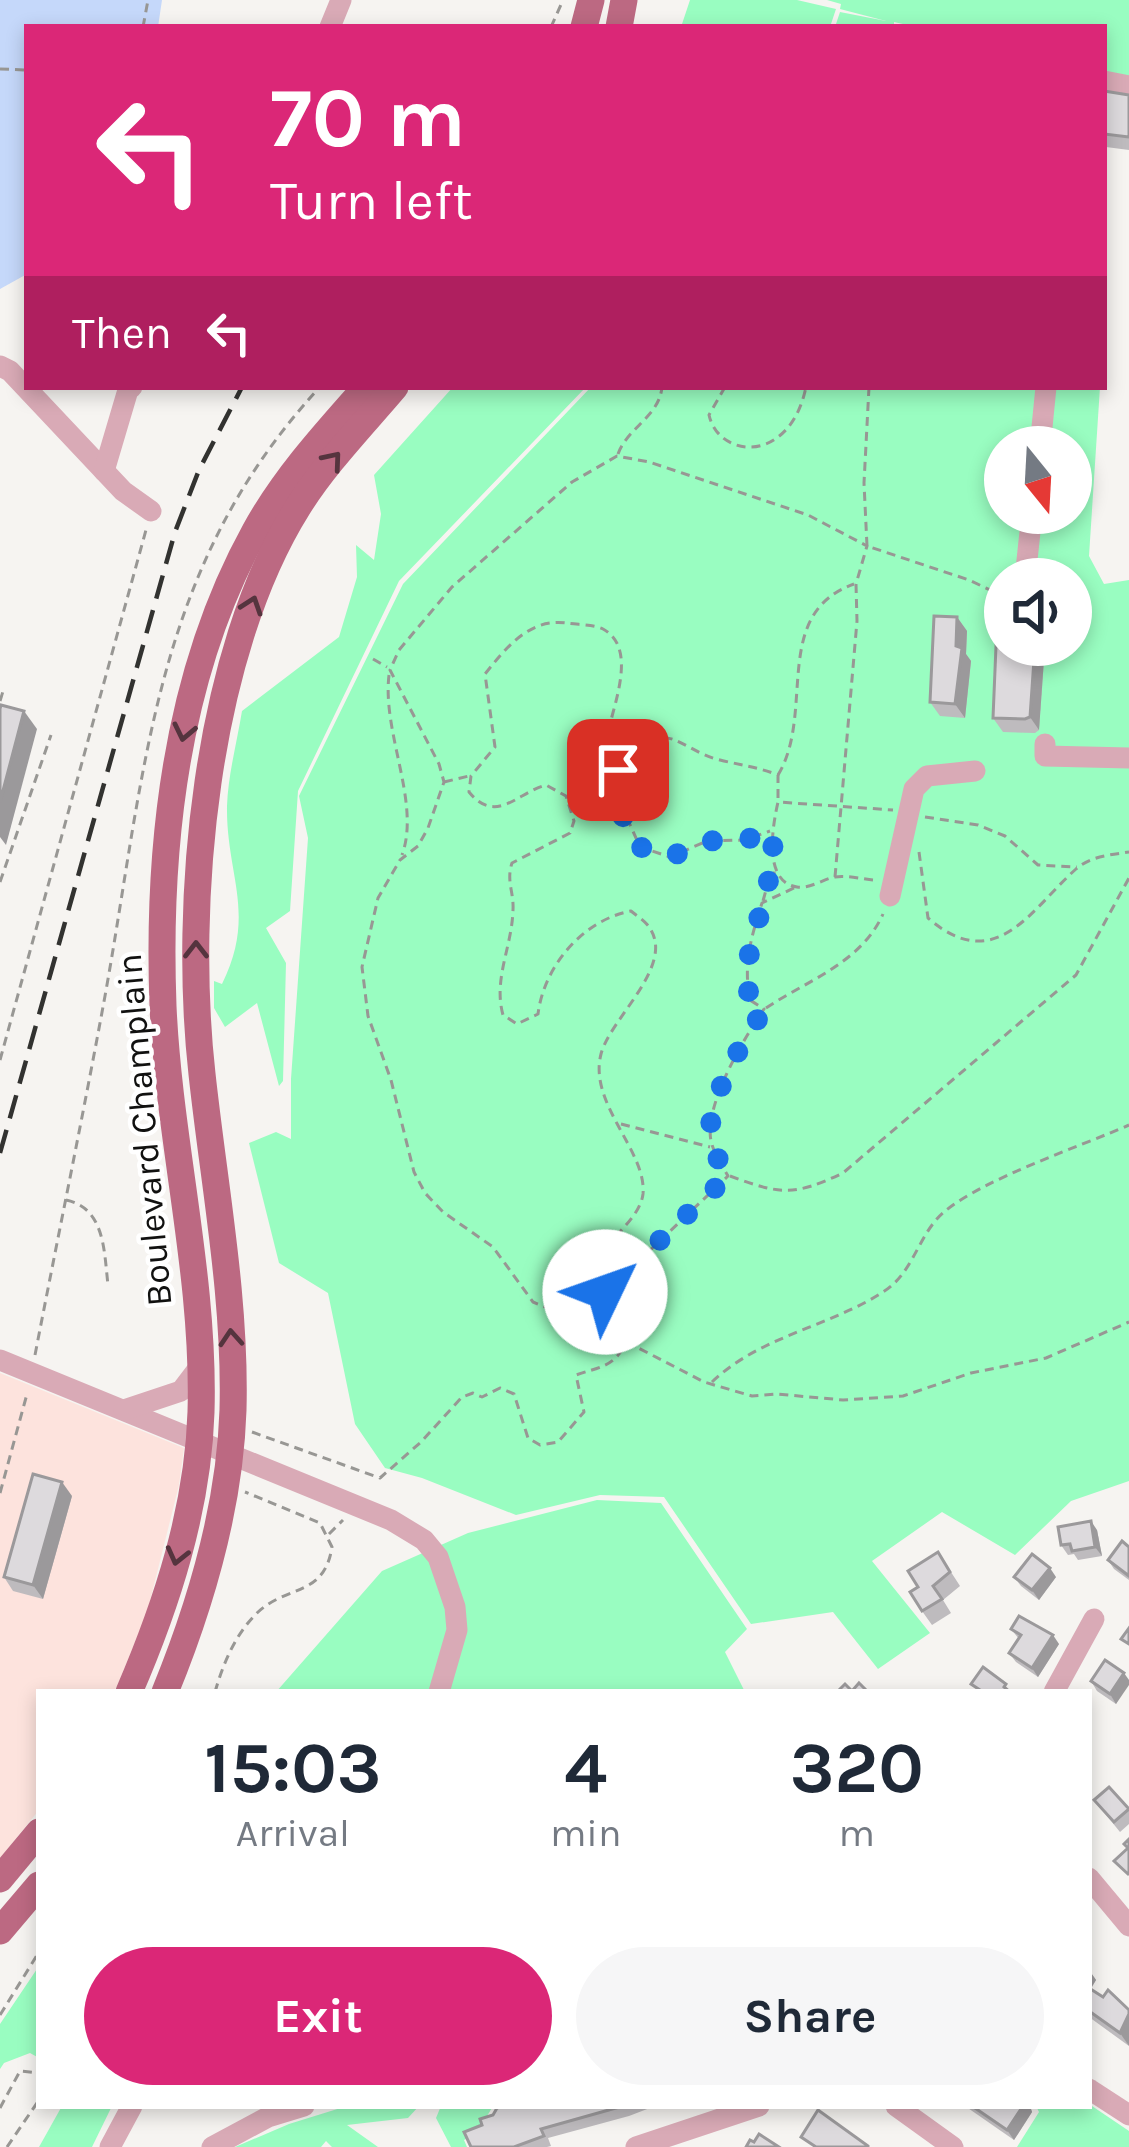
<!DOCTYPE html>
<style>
:root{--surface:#fff;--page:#f6f6f7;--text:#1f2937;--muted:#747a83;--accent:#db2777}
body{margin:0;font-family:Karla,sans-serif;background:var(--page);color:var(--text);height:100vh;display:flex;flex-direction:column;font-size:45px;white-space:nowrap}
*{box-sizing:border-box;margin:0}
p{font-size:39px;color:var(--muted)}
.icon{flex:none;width:66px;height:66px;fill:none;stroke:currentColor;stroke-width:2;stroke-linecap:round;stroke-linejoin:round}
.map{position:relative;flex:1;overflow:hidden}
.panel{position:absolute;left:36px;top:1689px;width:1056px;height:420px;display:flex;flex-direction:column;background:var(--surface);border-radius:0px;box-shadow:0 6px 18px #0003}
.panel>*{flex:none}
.banner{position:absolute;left:24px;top:24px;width:1083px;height:366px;border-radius:0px;box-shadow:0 6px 18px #0003;background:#db2777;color:#fff;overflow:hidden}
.needle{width:78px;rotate:162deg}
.fabs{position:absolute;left:984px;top:426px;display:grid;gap:24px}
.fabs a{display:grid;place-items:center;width:108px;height:108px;border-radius:50%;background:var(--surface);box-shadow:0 6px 18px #0003;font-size:60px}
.pin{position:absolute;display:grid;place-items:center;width:102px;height:102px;color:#fff;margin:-51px;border-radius:24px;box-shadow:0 6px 18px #0006}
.me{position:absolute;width:132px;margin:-66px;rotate:48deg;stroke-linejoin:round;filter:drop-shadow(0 0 9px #0008)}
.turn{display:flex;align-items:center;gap:42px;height:252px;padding:0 48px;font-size:54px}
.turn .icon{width:156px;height:156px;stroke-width:2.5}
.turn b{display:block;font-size:84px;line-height:102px}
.then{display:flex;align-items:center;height:114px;padding:0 48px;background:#0003;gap:24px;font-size:45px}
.eta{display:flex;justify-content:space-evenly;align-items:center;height:204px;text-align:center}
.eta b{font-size:72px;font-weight:700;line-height:84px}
.button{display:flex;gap:24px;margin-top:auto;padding:24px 48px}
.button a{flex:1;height:138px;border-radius:72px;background:var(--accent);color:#fff;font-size:48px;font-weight:700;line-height:138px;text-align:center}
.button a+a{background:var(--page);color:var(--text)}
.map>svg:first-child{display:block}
.industrial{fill:#fde3dd}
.green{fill:#99fdc1;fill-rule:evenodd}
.water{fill:#c5d8fa}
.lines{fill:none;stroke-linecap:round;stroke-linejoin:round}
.path{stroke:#989794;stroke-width:3;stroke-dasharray:9 6;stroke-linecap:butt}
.minor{stroke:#d9aab6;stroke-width:21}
.major{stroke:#bc6982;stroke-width:27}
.rail{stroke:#323230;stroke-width:4.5;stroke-dasharray:24 12;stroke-linecap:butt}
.wall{fill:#bebbbe}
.shaded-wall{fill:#9b999b}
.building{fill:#dddadd;stroke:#9b999b;stroke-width:3}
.oneway{stroke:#55343e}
.route{stroke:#1a73e8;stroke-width:21;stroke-dasharray:0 37.8}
.labels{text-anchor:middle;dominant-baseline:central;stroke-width:9;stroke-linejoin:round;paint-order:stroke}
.street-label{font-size:36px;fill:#111110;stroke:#fff}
</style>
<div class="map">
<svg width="1129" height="2147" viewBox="0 0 1129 2147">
<rect width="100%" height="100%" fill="#f6f4f1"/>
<!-- industrial -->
<polygon class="industrial" points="0,1373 184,1448 179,1485 147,1613 117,1686 113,1692 39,1692 39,1810 0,1858"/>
<!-- green -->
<g class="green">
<polygon points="690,0 797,0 836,9 830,27 681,27"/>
<polygon points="827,0 1129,0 1129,77 1104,71 1104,27 916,27 894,22 894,27 835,27 840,12 886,21 840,9 841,4"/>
<path d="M453 387H586L399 581 298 791 290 911 266 928 286 963 283 1081 279 1086 257 1003 225 1027 214 1008V981L222 984C257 913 226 876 227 806 228 775 237 742 242 711L339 637 357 577 356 545 374 560 381 514 374 475Z"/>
<path d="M591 387H1100L1089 556 1104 584 1129 580V1481L1071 1501 1015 1555 942 1512 872 1561 930 1633 878 1669 833 1612 751 1624 664 1497 600 1495 516 1515 422 1478 385 1468 355 1424 328 1293 279 1263 249 1143 276 1132 291 1139V1079L308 838 299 796 403 584ZM1005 447H1071V513H1005ZM1005 579H1071V645H1005Z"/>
<polygon points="597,1500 661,1503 747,1629 725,1652 745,1692 276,1692 382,1571 468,1533"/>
<polygon points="39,1966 39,2058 30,2053 4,2063 0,2069 0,2024"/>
<polygon points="1089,2104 1129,2131 1129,2147 1017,2147 1039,2112 1036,2106"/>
<polygon points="62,2106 112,2106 92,2147 39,2147"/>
<polygon points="347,2106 419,2106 408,2118 347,2125 378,2147 332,2147 326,2141 321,2147 235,2147 289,2124"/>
<polygon points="441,2106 493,2106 477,2133 464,2140 467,2147 451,2147 436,2118"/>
</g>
<!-- water -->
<polygon class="water" points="0,0 162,0 158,27 27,27 27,274 0,289"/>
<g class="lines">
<!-- path -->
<g class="path">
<polyline points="143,27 148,0"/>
<polyline points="551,27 563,0"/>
<polyline points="0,69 27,70"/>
<path d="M725 387 709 415C716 446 753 457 778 437 794 425 802 406 806 387"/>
<polyline points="869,387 864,483 867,546 969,580 1005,597"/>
<path d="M618 454C628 427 659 417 662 387"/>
<polyline points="373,659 387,667"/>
<path d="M389 675C382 733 421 803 402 855"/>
<polyline points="0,701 4,688"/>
<circle cx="630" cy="792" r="26"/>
<path d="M632 767C662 711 680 751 720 760 740 765 758 767 778 775V800"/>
<path d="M778 775C816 712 770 614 854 584"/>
<polyline points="444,782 469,776"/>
<polyline points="925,817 978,825 1005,836 1038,865 1077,867"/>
<polyline points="627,818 640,847 670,857 707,841 745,840 770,831"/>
<path d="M919 852 928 918C996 977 1031 909 1076 869 1091 856 1110 855 1129 852"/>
<polyline points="835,877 857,621 856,584 867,546 808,515 649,462 617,456 572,482 452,587 399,650 390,670 439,764 444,782 428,828 418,846 400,860 378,898 362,967 368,1016 391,1080 414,1172 425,1193 443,1212 493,1247 533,1302 625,1341 704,1382 752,1396 777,1394 843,1400 903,1396 971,1373 1046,1358 1129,1322"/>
<path d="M873 880C862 879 846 875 835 877 823 879 810 889 797 887 762 882 773 824 778 802L893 810"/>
<polyline points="0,882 51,735"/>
<polyline points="763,901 769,879 775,872"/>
<path d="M766 1008C808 980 861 963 883 914"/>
<polyline points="0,1060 146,530"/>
<polyline points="621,1124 710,1147"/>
<path d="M730 1176C781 1195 794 1196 843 1173L1076 975 1129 878"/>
<path d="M66 1200C105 1208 104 1251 108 1285"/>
<path d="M567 1316 605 1293 728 1176C722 1165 714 1154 711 1141 704 1105 743 1040 764 1009L750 1000C743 963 751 938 762 903L796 887"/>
<path d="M35 1355C58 1236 83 1116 105 996 146 769 153 567 320 387"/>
<path d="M712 1382C760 1336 829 1327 883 1292 914 1273 918 1234 944 1212 983 1179 1079 1147 1129 1125"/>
<path d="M252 1432 380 1478 421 1442 462 1397 473 1393 482 1397 500 1388 514 1394 528 1438 540 1445 558 1442 584 1412 576 1375C599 1367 618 1366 625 1341L595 1262C607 1240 640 1219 643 1194 647 1151 588 1104 601 1054 610 1019 673 968 651 930 648 923 637 916 631 911 583 920 544 966 538 1014L517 1024 503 1015C493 979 512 947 513 910 514 892 506 881 512 863L570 833 574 821 566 796 546 785C517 793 496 825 469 792L471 776 495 747 485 674C506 648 529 618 566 623 578 625 593 624 603 629 645 652 602 727 603 761 604 767 607 773 608 779"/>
<polyline points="0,1493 27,1394"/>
<polyline points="329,1534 343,1520"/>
<path d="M215 1692C223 1664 235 1635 256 1614 286 1584 324 1598 332 1547L320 1523 245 1492"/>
<polyline points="0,2015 39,1952"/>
<polyline points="0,2108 20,2071 39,2073"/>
<polyline points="7,2147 39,2100"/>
</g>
<!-- minor -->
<g class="minor">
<polyline points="330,27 341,0"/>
<polyline points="1104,81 1129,86"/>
<polyline points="0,366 10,371 123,491 151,511"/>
<polyline points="1040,447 1046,387"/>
<polyline points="104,471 128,390 132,387"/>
<polyline points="1025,579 1032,513"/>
<polyline points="1045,744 1045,756 1129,758"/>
<polyline points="890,896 914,789 927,776 975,771"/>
<polyline points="0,1360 391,1520 424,1540 438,1557 455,1607 457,1630 439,1692"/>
<polyline points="124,1410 181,1391 200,1366"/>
<polyline points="1054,1692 1094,1619"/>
<polyline points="1089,1878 1129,1926"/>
<polyline points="1089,2089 1129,2115"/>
<polyline points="896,2106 953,2147"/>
<polyline points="110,2147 132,2106"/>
<polyline points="212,2147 268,2117 304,2106"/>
<polyline points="636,2147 759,2106"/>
</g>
<!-- major -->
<g class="major">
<polyline points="584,27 591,0"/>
<polyline points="619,27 624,0"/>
<path d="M129 1692C167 1604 198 1509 201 1412 205 1276 169 1142 163 1006 157 845 176 674 255 531 284 478 326 432 366 387"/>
<path d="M165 1692C201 1604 230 1505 233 1410 236 1298 214 1185 202 1074 183 904 205 655 298 507 325 464 362 426 395 387"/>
<polyline points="0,1879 39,1832"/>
<polyline points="0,1931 39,1885"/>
</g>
<!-- rail -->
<polyline class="rail" points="0,1153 175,532 199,470 242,387"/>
</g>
<!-- wall -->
<g class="wall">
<polygon points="1104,91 1129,95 1129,150 1106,147 1104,144"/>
<polygon points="957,617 967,631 966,654 971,661 965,718 940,716 930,702"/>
<polygon points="1005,645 1045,645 1039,730 1035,733 1003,732 993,718"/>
<polygon points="72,1496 43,1599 13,1591 4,1577"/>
<polygon points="1097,1530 1102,1556 1078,1560 1074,1554 1068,1555 1061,1545"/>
<polygon points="1129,1547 1129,1580 1114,1569 1108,1560"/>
<polygon points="938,1552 960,1586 943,1600 951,1613 932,1625 922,1611 918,1587"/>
<polygon points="1014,1577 1056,1577 1039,1600 1021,1586"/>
<polygon points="1011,1629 1059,1644 1038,1677 1016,1662 1009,1653 1019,1639"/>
<polygon points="1129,1680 1116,1704 1097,1691 1091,1681"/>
<polygon points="1094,1800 1129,1810 1129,1824 1120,1832"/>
<polygon points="1089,1970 1096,1980 1091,1989 1103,1997 1129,2046 1089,2017"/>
<polygon points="502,2106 655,2106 629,2116 548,2138 551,2146 547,2147 471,2147 482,2125"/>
<polygon points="965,2106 1030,2106 1032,2112 1014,2140"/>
</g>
<!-- shaded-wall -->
<g class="shaded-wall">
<polygon points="957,617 967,631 966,654 971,661 965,718 955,704"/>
<polygon points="1035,645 1045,645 1039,730 1030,717"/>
<polygon points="24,711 37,729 6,845 0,837 0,802"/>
<polygon points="62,1482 72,1496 43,1599 33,1585"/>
<polygon points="1091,1521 1097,1530 1102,1556 1095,1547"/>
<polygon points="1050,1568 1056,1577 1039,1600 1032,1590"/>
<polygon points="1053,1635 1059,1644 1038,1677 1032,1668"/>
<polygon points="1124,1673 1129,1680 1129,1685 1116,1704 1110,1694"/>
<polygon points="1089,1970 1096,1980 1089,1991"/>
<polygon points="1129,2014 1129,2046 1120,2033"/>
<polygon points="1023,2106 1030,2106 1032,2112 1014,2140 1007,2130"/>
</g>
<!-- building -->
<g class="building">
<polygon points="1104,91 1129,95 1129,137 1104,134"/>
<polygon points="934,616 957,617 956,646 962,648 955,704 930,702"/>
<polygon points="997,622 1005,622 1005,645 1035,645 1030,717 1025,719 993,718"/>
<polygon points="1,705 24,711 0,802 0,709"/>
<polygon points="33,1474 62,1482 33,1585 4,1577"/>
<polygon points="1091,1521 1095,1547 1072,1551 1070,1544 1061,1545 1058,1527"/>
<polygon points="1122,1541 1129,1547 1129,1576 1108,1560"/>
<polygon points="938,1552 950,1572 933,1586 942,1599 922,1611 910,1592 918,1587 908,1571"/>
<polygon points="1032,1554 1050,1568 1032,1590 1014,1577"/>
<polygon points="1019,1616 1053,1635 1032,1668 1009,1653 1021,1635 1011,1629"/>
<polygon points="1129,1628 1129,1644 1121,1639"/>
<polygon points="1105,1660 1124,1673 1110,1694 1091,1681"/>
<polygon points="983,1667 1006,1684 1004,1687 1010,1692 983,1692 971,1684"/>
<polygon points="859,1683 868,1692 837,1692 845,1684 852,1691"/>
<polygon points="1109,1787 1129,1809 1114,1822 1094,1800"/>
<polygon points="1129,1839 1129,1873 1128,1874 1114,1861 1128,1848 1124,1844"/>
<polygon points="1089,1988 1103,1997 1108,1990 1129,2010 1129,2014 1120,2033 1089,2011"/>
<polygon points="502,2106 623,2106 541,2129 544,2136 514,2147 471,2147 464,2132 482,2125 480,2119 493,2115 497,2108"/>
<polygon points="972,2106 1023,2106 1007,2130"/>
<polygon points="818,2110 868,2146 868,2147 816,2147 801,2137"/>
<polygon points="759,2134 779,2147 746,2147 750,2140 754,2142"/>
</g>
<!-- one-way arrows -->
<defs><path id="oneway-chevron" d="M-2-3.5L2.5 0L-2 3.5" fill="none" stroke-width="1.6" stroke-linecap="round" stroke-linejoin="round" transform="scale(3)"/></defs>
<g class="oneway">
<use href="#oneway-chevron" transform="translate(333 460) rotate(-50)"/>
<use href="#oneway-chevron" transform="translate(252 605) rotate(-71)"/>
<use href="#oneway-chevron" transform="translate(184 732) rotate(102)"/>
<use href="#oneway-chevron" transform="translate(196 950) rotate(-90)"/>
<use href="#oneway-chevron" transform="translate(231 1338) rotate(-94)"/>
<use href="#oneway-chevron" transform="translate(177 1556) rotate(104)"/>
</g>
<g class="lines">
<!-- route -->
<path class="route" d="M605 1292 728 1176C722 1165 714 1154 711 1141 704 1105 743 1040 764 1010L750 1000 745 971 769 879 776 871 771 831 745 840 706 841 670 857 640 847 627 818 615 814 605 798 608 779 618 770"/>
</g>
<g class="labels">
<!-- street labels -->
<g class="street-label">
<text transform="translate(144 1130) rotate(-95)">Boulevard Champlain</text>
</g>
</g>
</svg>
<div class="fabs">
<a><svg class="needle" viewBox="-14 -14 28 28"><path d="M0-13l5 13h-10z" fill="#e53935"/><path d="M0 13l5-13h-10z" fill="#747a83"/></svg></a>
<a><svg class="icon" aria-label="sound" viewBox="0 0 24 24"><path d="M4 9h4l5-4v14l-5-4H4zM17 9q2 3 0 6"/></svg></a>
</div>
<div class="pin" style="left:618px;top:770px;background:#d93025"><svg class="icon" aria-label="arrive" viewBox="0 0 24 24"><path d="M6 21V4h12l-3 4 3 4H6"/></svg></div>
<svg class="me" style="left:605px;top:1292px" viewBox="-20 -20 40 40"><circle r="19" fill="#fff"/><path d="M0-13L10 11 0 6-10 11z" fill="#1a73e8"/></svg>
<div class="banner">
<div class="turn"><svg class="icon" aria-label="left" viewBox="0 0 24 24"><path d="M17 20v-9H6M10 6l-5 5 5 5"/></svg><div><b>70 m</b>Turn left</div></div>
<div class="then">Then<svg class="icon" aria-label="left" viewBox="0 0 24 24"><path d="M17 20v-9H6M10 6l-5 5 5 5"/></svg></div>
</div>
<section class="panel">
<div class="eta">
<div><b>15:03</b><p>Arrival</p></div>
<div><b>4</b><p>min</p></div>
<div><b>320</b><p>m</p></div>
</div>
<div class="button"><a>Exit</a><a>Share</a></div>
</section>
</div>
